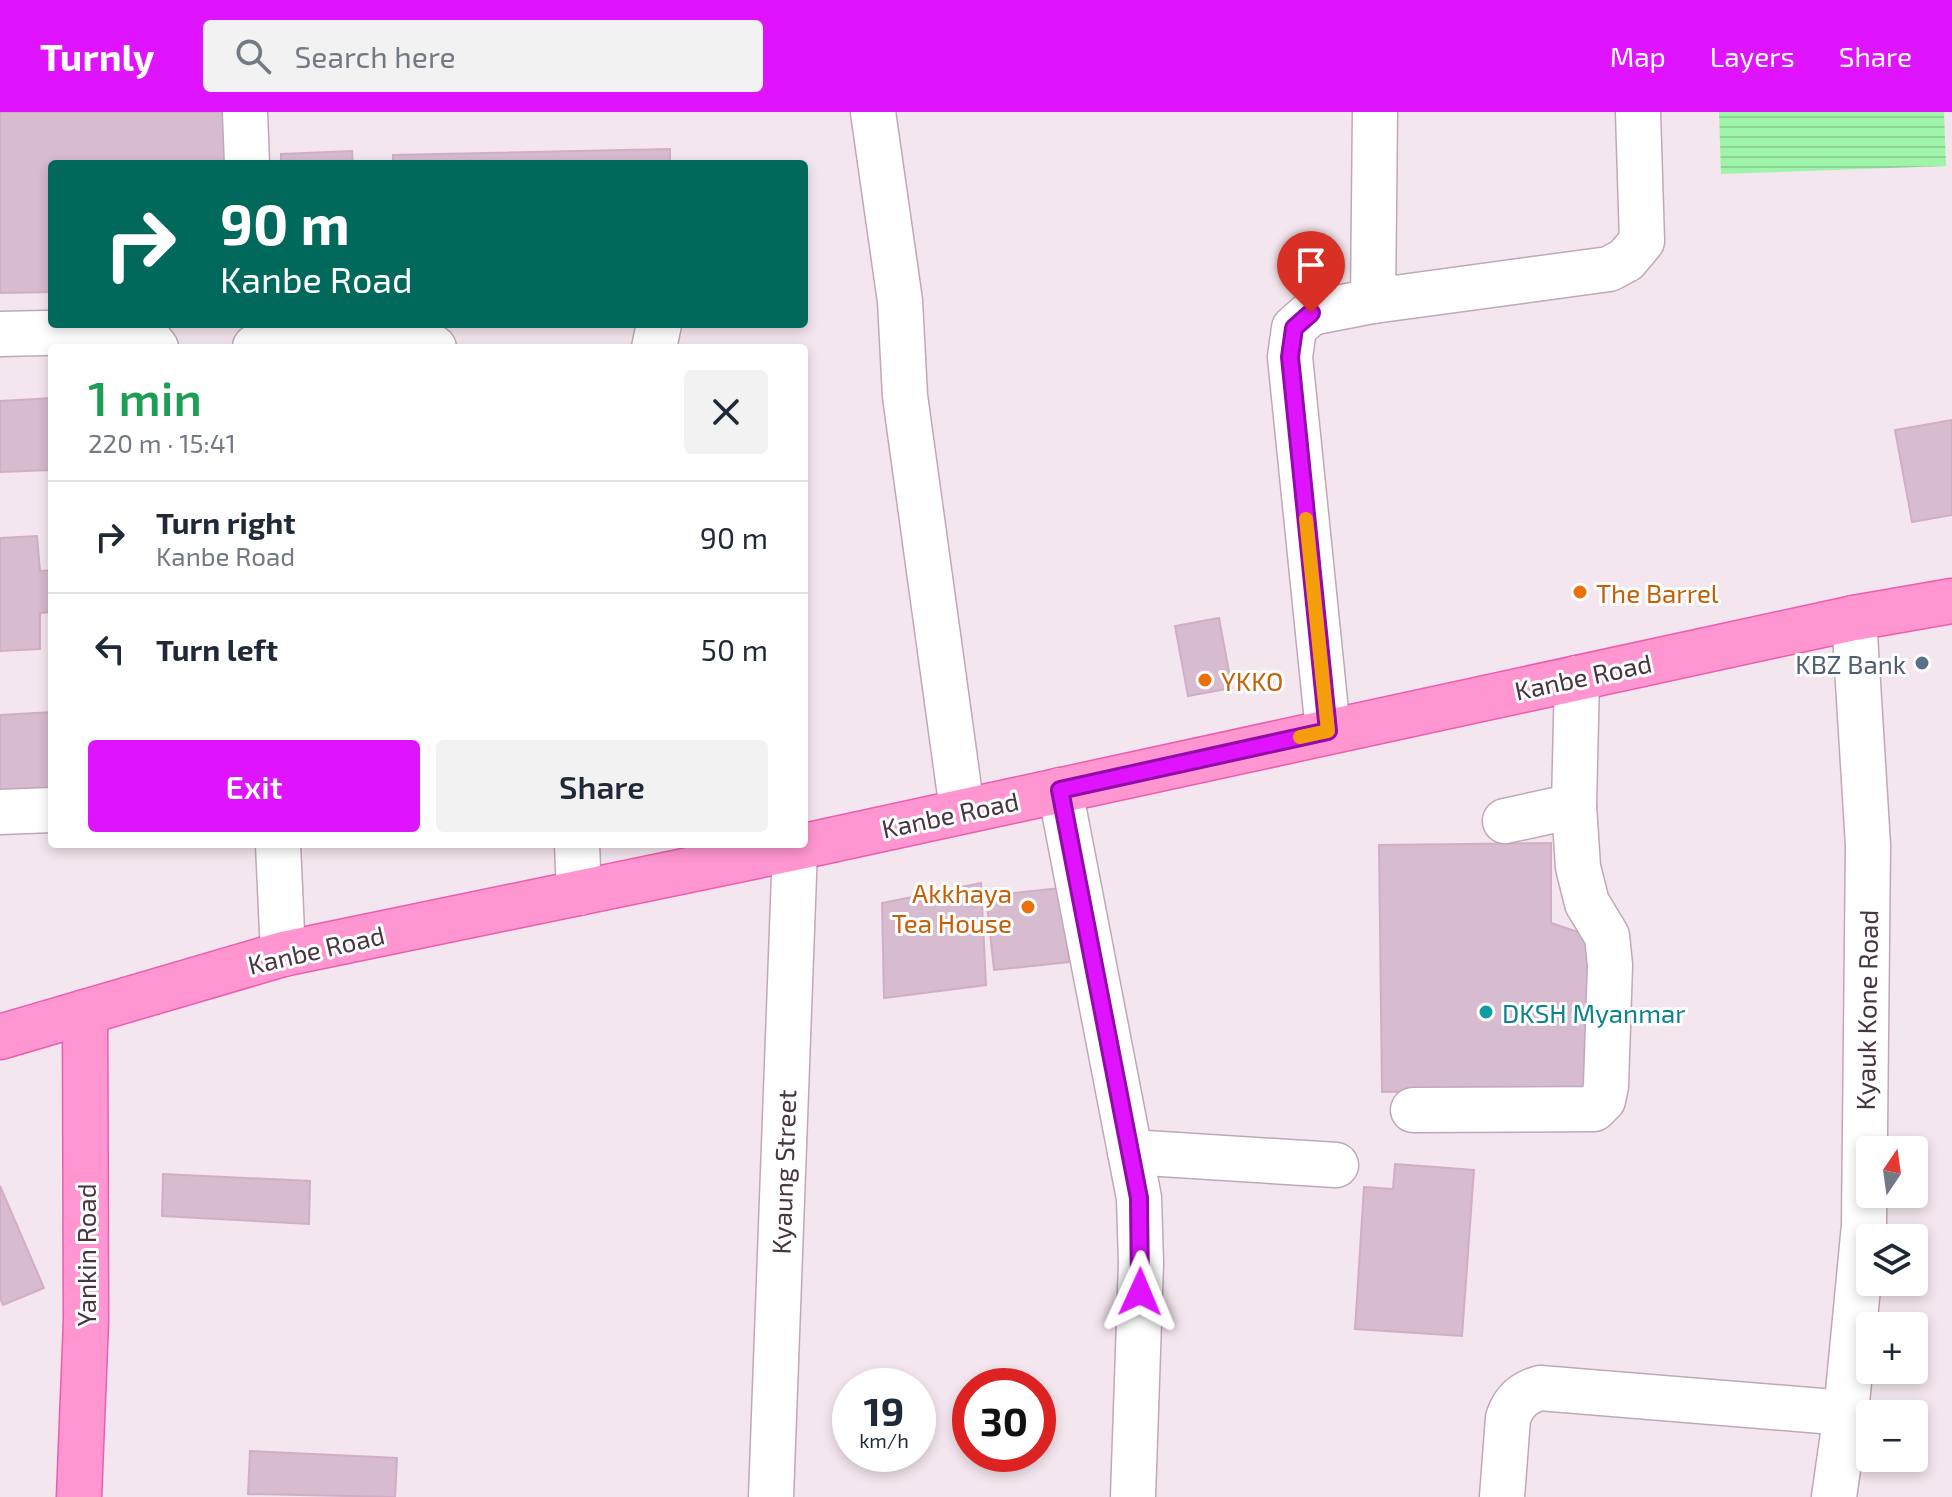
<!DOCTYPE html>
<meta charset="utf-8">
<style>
:root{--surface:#fff;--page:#f2f2f3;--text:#1f2937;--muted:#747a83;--line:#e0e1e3;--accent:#e013ff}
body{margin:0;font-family:"Exo 2",sans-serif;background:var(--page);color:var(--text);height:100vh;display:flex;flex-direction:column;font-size:30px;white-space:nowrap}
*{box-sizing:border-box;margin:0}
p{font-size:26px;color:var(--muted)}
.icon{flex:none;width:44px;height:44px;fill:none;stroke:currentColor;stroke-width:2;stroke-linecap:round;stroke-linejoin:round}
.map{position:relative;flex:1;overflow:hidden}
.panel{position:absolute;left:48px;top:232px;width:760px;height:504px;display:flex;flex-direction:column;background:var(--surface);border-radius:8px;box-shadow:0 4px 12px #0003}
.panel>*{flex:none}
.top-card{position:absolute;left:48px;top:48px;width:760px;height:168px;border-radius:8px;box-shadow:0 4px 12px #0003;background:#00695c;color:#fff;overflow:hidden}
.needle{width:52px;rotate:13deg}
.controls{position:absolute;left:1856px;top:1024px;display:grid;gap:16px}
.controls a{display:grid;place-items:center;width:72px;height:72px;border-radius:8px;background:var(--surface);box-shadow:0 4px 12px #0003;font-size:40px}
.speed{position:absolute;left:832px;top:1256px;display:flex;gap:16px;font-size:40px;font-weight:700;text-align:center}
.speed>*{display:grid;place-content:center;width:104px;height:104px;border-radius:50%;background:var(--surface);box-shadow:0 4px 12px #0003;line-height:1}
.speed small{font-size:20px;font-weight:400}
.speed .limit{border:12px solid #d22;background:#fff;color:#111}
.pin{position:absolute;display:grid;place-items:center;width:68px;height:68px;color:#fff;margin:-82px -34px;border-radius:50% 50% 50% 0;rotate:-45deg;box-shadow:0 0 8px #0007}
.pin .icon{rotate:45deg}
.me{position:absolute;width:88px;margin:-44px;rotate:1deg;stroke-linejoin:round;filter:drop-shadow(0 0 6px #0008)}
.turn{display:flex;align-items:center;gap:28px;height:168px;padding:0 40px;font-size:36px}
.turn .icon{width:104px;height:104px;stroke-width:2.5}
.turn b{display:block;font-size:56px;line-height:68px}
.round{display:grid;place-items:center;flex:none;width:84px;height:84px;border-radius:8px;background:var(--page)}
.head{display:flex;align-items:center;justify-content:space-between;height:136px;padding:0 40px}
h1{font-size:48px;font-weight:600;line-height:60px;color:#1e9e55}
.primary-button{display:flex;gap:16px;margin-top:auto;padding:16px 40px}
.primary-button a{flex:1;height:92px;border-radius:8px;background:var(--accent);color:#fff;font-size:32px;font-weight:600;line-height:92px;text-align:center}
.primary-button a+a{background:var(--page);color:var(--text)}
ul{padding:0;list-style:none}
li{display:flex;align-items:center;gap:24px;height:112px;padding:0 40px;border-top:2px solid var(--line)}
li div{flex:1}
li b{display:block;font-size:30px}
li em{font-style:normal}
header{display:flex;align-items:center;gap:48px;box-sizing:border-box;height:112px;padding:0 40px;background:var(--accent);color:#fff}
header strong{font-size:38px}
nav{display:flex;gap:44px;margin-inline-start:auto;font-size:28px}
.search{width:560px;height:72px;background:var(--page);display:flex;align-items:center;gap:20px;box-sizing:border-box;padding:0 28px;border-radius:8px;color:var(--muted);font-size:30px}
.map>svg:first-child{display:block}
.water{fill:url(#water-rules)}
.building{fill:#d7bbce;stroke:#d2aec6;stroke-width:2}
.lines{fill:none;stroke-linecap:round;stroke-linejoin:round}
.minor-casing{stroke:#c1a8b8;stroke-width:47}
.major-casing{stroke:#ec5db0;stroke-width:47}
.minor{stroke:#fff;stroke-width:44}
.major{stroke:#ff95d1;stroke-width:44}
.route-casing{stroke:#920ca6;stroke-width:20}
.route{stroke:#e013ff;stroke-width:14}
.slow{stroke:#f59e0b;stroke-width:14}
.food-dot{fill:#e8710a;stroke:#fff;stroke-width:3}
.service-dot{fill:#5c6f8a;stroke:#fff;stroke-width:3}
.culture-dot{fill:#0f9aa8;stroke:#fff;stroke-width:3}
.labels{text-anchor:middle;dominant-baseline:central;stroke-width:6;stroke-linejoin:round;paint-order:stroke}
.food-label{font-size:26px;fill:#c56008;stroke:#fff;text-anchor:start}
.service-label{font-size:26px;fill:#4e5e75;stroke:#fff;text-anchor:end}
.street-label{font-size:26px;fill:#483542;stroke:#fff}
.culture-label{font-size:26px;fill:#0d838f;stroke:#fff;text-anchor:start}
</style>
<header>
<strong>Turnly</strong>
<div class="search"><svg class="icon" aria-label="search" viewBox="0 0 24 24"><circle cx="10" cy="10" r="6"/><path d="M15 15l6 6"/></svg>Search here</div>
<nav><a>Map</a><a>Layers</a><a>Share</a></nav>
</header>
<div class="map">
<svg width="1952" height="1385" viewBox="0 0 1952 1385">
<defs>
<pattern id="water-rules" width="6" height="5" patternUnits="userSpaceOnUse" patternTransform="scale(2)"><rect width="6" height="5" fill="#9ef5aa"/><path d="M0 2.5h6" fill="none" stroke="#8ad394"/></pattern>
</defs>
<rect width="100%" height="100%" fill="#f4e6ee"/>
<!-- water -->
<polygon class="water" points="1719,0 1944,0 1946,54 1721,62"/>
<!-- building -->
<g class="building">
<polygon points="0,0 225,0 228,52 52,52 52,180 0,181"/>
<polygon points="670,37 670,52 393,52 393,43"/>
<polygon points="352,39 353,52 281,52 281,42"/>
<polygon points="52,286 52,360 52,358 0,360 0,289"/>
<polygon points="1952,308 1952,403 1912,410 1895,318"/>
<polygon points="37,424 40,459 52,458 52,500 40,501 40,537 0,539 0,426"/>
<polygon points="1219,506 1232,576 1188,584 1175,514"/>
<polygon points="52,600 52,676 0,678 0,603"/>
<polygon points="1551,731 1551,811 1590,824 1593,977 1382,980 1379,733"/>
<polygon points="981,771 986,873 884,886 882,791"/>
<polygon points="1060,776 1069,850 994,858 986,784"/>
<polygon points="1395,1052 1474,1058 1462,1224 1355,1217 1364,1075 1393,1077"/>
<polygon points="163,1062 310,1069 309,1112 162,1104"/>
<polygon points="0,1074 44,1176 3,1193 0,1186"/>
<polygon points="250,1339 397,1346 395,1385 248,1382"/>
</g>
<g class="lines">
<!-- minor casing -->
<g class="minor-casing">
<g id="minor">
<polyline points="245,0 247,52"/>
<polyline points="873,0 900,189 905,284 962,698"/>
<polyline points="1373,189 1375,0"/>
<polyline points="0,222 131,219 149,227 156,236"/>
<polyline points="255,235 398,222 417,224 434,236"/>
<polyline points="654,236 659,212"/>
<polyline points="1328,619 1290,245 1294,216 1311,201 1373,189 1609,157 1626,148 1642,129 1638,0"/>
<polyline points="1060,678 1139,1086 1141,1151 1133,1385"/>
<polyline points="0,700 52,698"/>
<polyline points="1505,709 1574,694"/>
<polyline points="278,732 283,842"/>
<polyline points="577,732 579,781"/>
<polyline points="1413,998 1594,997 1603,988 1606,974 1610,853 1607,824 1587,791 1578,755 1574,694 1577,566"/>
<polyline points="1130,1040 1336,1053"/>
<polyline points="771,1385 795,736"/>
<path d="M1502 1385 1508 1306C1514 1289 1523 1281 1540 1276L1846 1301"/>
<polyline points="1834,1385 1846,1301 1864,1113 1868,733 1854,506"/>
</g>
</g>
<!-- major casing -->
<g class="major-casing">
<g id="major">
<polyline points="0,925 283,842 795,736 1854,506 1952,489"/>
<polyline points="79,1385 86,1209 85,900"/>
</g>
</g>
<!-- minor -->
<use href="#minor" class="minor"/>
<!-- major -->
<use href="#major" class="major"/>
</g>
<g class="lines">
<!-- route casing -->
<g class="route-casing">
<polyline id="route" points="1140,1180 1139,1086 1060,678 1328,619 1290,245 1294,216 1311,201"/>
</g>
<!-- route -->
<use href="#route" class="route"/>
<!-- slow -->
<polyline class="slow" points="1300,625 1328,619 1306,407"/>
</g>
<!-- markers -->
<g class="food-dot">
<circle cx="1580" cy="480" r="8"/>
<circle cx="1205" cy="568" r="8"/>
<circle cx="1028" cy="795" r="8"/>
</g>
<circle class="service-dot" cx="1922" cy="551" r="8"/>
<circle class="culture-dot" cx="1486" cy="900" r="8"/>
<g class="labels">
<!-- food labels -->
<g class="food-label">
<text x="1596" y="480">The Barrel</text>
<text x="1221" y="568">YKKO</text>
<text x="1012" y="780" text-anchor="end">Akkhaya<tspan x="1012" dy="30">Tea House</tspan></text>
</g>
<!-- service labels -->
<g class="service-label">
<text x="1906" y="551">KBZ Bank</text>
</g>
<!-- street labels -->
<g class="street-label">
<text transform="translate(1583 564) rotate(-12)">Kanbe Road</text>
<text transform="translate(950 702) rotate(-12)">Kanbe Road</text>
<text transform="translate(316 837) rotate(-13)">Kanbe Road</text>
<text transform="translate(1866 898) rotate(-89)">Kyauk Kone Road</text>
<text transform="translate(783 1060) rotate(-88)">Kyaung Street</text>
<text transform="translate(85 1143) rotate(-90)">Yankin Road</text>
</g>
<!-- culture labels -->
<g class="culture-label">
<text x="1502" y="900">DKSH Myanmar</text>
</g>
</g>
</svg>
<div class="controls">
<a><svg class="needle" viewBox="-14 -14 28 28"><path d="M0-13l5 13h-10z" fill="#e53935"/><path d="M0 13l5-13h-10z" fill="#747a83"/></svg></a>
<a><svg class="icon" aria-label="layers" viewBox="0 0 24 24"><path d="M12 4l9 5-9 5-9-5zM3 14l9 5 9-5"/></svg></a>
<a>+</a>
<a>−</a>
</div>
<div class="speed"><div>19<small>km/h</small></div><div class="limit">30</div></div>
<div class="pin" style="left:1311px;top:201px;background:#d93025"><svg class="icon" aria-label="arrive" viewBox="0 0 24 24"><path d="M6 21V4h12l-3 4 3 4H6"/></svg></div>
<svg class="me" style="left:1140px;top:1180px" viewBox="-20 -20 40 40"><path d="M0-17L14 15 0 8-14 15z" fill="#e013ff" stroke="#fff" stroke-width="4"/></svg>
<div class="top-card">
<div class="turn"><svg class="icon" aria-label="right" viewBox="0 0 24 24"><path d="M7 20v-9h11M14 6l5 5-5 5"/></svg><div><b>90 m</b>Kanbe Road</div></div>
</div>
<section class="panel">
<div class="head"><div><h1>1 min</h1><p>220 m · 15:41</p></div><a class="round"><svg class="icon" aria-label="close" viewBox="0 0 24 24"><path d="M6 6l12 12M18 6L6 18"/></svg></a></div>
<ul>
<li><svg class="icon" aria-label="right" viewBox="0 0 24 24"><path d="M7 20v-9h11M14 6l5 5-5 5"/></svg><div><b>Turn right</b><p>Kanbe Road</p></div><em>90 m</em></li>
<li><svg class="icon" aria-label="left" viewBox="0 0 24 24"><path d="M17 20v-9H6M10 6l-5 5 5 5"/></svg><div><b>Turn left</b></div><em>50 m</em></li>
</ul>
<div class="primary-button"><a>Exit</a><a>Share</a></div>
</section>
</div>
